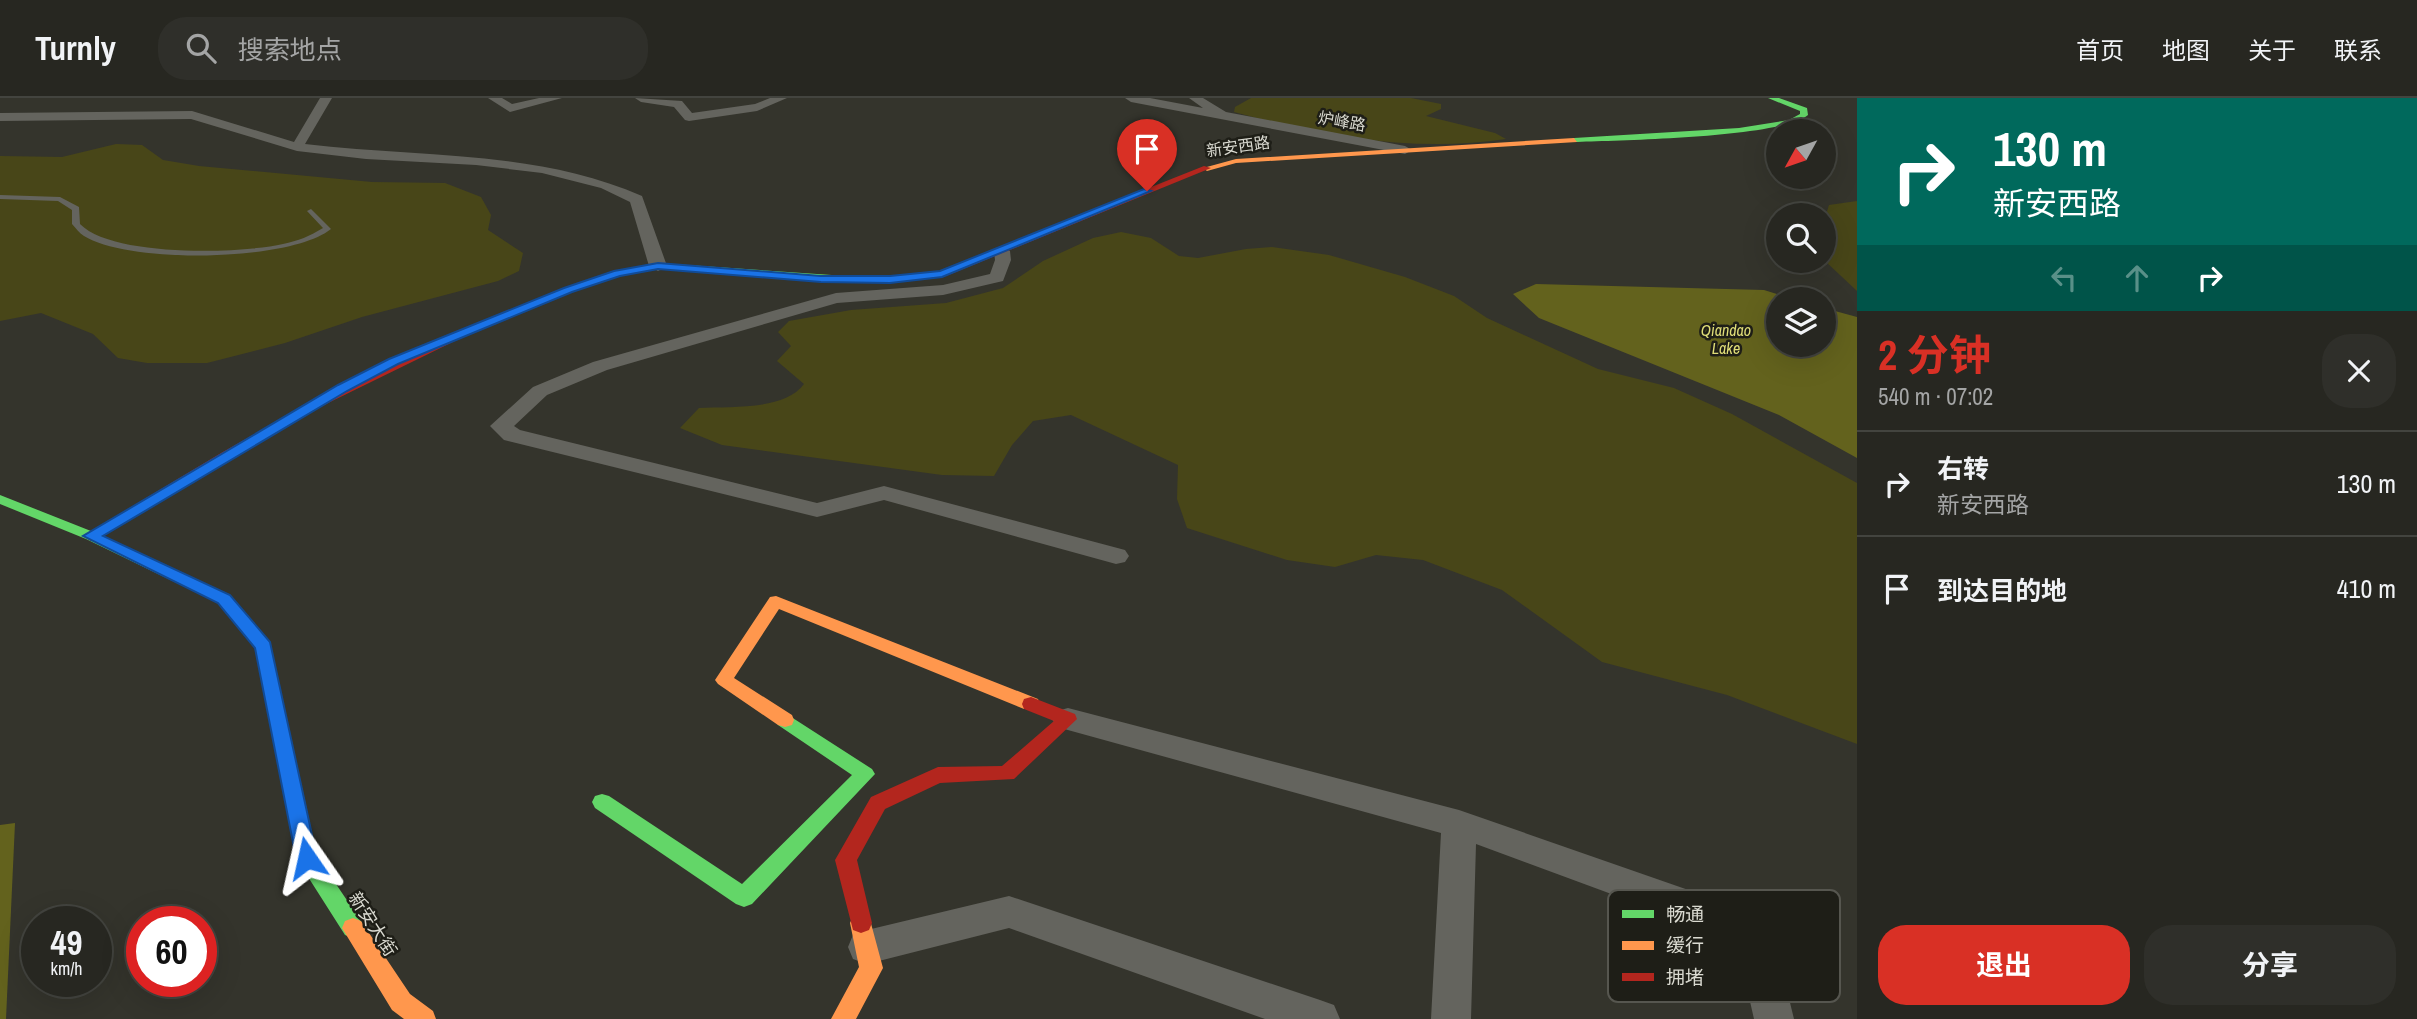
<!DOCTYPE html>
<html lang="zh">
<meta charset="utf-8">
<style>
:root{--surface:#272721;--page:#2f2f2a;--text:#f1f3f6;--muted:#a4a5a5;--line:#43443f;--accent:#d93025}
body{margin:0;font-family:"Archivo Narrow","Noto Sans SC",sans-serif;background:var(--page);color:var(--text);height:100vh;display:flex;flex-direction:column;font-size:26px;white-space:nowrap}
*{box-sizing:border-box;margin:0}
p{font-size:23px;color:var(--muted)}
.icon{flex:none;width:38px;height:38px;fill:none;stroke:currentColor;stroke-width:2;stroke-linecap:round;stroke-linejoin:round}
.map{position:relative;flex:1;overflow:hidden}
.sheet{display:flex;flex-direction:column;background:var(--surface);width:560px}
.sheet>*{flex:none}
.hud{background:#00695c;color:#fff;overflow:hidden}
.needle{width:46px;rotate:230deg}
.fabs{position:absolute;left:1766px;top:21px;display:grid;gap:14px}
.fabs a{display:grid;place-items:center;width:70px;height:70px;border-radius:50%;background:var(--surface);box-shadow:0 7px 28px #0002,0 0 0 2px var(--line);font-size:35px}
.speed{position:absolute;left:21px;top:808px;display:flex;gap:14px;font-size:35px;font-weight:700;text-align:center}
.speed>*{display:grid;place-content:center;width:91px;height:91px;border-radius:50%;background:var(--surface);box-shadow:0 7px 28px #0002,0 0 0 2px var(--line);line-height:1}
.speed small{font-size:18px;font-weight:400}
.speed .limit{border:10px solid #d22;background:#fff;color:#111}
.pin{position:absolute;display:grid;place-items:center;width:60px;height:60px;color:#fff;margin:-72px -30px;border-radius:50% 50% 50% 0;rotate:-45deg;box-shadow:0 0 7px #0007}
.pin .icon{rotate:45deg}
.me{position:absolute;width:77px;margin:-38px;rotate:349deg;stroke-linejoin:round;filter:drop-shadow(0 0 5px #0008)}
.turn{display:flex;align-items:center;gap:24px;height:147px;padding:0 21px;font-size:32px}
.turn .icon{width:91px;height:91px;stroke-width:2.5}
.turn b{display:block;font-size:49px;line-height:60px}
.lanes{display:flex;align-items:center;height:66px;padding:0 21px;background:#0003;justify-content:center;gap:35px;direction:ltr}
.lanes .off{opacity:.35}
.round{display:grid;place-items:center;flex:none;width:74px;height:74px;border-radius:28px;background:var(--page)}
.summary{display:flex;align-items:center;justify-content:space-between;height:119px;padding:0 21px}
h1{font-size:42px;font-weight:700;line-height:52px;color:var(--accent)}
.action{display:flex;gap:14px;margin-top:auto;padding:14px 21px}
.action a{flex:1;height:80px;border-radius:28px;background:var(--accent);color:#fff;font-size:28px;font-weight:700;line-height:80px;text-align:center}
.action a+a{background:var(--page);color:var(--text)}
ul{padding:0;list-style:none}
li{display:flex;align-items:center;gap:21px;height:105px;padding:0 21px;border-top:2px solid var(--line)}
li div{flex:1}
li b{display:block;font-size:26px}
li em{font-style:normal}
header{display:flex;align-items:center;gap:42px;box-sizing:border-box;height:98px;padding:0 35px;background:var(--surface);border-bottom:2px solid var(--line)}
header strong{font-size:33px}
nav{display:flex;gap:38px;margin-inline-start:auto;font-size:24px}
.search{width:490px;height:63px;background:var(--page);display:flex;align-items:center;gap:18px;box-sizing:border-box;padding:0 24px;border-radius:28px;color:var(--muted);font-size:26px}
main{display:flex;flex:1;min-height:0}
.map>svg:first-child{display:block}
.green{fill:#484618}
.water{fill:#63621d}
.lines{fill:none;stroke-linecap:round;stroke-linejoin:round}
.lane{fill:#64645e;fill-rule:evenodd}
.street{fill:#64645e;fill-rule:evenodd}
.fast{fill:#63d668;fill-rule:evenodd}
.slow{fill:#ff974d;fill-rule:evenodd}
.jam{fill:#b3261e;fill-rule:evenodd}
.route{fill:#1a73e8;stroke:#114b97;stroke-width:2}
.labels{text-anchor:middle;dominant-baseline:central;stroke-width:5;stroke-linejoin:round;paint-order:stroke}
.far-street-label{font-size:16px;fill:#dadad1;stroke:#1e1e17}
.far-water-label{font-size:16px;font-style:italic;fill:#e0de78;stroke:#1e1e17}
.street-label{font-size:18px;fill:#dadad1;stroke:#1e1e17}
.key{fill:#1e1e17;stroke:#56564f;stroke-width:2}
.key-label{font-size:19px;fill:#dadad1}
</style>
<header>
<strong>Turnly</strong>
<div class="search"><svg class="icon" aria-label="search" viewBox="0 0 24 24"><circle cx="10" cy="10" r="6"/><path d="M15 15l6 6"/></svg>搜索地点</div>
<nav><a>首页</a><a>地图</a><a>关于</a><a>联系</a></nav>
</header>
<main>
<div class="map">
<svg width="1857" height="921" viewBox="0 0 1857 921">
<rect width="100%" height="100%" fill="#34342c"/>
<!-- green -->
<g class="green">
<path d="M1251 0H1411L1441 6V11L1426 18 1495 35 1506 41C1415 55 1323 38 1234 14L1235 9Z"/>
<polygon points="116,46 142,47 163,62 199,68 372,84 445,85 481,99 491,117 488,132 523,155 519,173 498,183 362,219 285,245 207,265 147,265 118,260 93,236 41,215 0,223 0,58 62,59"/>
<polygon points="1857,103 1857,193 1824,162 1824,123 1829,107"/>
<path d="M1121 134 1151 140 1179 158 1198 160 1246 151 1272 149 1329 157 1405 179 1454 198 1487 220 1598 271 1674 290 1732 316 1857 385V646L1727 597 1602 564 1502 492 1423 462 1376 457 1335 469 1287 462 1187 430 1177 401 1178 367 1071 317 1033 323 1012 347 994 378 942 377 722 347 680 330 699 310C730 308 784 313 804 286L777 263 791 248 778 234 789 223 851 212 946 205 1003 190 1043 163 1093 140Z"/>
</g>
<!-- water -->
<g class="water">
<polygon points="1536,186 1764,192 1793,201 1778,201 1778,247 1824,247 1824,210 1857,219 1857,360 1779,317 1539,220 1513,196"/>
<polygon points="15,725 6,921 0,921 0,727"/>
</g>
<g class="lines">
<!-- lane -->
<path class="lane" d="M0 97 60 99 79 109 80 126C112 159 239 156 283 146 298 143 310 138 323 130L307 113 311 111 331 131C290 164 128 166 84 138 79 135 76 130 72 126V112L58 103 0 101Z"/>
<!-- street -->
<g class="street">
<path d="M320 0H332L305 46C419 60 535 51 642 98L667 168 658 173 649 168 630 104 601 90 542 75 476 67 366 61 297 53 191 21 0 23V15L192 13 294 44Z"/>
<polygon points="488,0 502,0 512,6 539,0 562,0 510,14"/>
<polygon points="635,0 682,3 692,15 755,6 770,0 787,0 757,13 689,23 685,22 674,9 641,4"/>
<polygon points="1125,0 1150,0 1203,10 1189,0 1203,0 1226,14 1405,48 1412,52 1405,56 1131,4"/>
<polygon points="1002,148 1010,153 1011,162 1003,183 943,197 837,205 607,272 547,297 514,328 520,332 817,405 884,388 1125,452 1129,458 1125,464 1116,466 884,402 817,419 504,342 490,328 533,289 593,264 836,195 943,187 990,176 995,162 994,153"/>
<polygon points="1068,610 1459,712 1766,819 1772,831 1794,921 1754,921 1736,842 1476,746 1471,921 1431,921 1441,735 1057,629 1052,621 1057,613"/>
<polygon points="1009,798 1320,902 1334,907 1340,921 1265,921 1009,830 867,866 853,861 848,849 853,837 867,832"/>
</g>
<!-- fast -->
<g class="fast">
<path d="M1768 0H1779L1807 10 1808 17C1778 40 1620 42 1574 44L1570 42 1574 40 1739 30 1789 22 1800 16V13Z"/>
<polygon points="658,165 861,179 866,182 861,185 658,171 619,178 572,194 463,239 459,240 453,237 564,190 613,173"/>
<polygon points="0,397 96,435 230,497 270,544 317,758 361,823 364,830 361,837 353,840 345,837 296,760 256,549 218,505 86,441 0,406"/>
<polygon points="785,615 872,671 875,676 752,806 744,809 736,806 595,710 592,704 595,698 602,696 609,698 742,786 852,677 778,627 776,622 778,617"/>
</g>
<!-- slow -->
<g class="slow">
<polygon points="1574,40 1577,44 1236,65 1207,73 1203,70 1236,61"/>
<polygon points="776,498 1038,601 1040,606 1038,611 1024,611 779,511 734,580 792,617 794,622 792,627 785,629 778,627 718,586 715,582 770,499"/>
<polygon points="861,815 869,818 883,870 856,921 831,921 859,869 850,825 853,818"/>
<polygon points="353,820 361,823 410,896 433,913 436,921 404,921 392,912 342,830 345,823"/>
</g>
<!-- jam -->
<g class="jam">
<polygon points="1204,68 1211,70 946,178 890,185 861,185 856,182 861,179 890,179 940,173"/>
<polygon points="459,234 463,235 463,239 322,308 96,441 91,443 83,438 221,355 313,303 407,256"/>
<polygon points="1031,599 1075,616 1077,621 1014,681 940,685 885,711 857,762 872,825 869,832 861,835 853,832 835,762 871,699 938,669 1002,668 1054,623 1024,611 1022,606 1024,601"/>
</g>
</g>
<!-- route -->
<polygon class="route" points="1144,91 1151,93 942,179 890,185 821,184 658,171 620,178 572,194 398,266 347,293 103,438 230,497 270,544 317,760 314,767 307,769 299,767 296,760 255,550 218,505 83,438 338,287 389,261 564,190 614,173 658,165 821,178 890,178 940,173"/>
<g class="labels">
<!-- far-street labels -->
<g class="far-street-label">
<text transform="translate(1342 23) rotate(10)">炉峰路</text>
<text transform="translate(1238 48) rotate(-8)">新安西路</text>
</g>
<!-- far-water labels -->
<g class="far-water-label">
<text x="1726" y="232">Qiandao<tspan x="1726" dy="18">Lake</tspan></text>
</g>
<!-- street labels -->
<g class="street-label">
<text transform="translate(373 826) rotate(57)">新安大街</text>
</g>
</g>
<!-- legend -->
<rect x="1608" y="792" width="232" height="112" rx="10" class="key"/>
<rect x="1622" y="812" width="32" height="8" fill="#63d668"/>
<rect x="1622" y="843" width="32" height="9" fill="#ff974d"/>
<rect x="1622" y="875" width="32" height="8" fill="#b3261e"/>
<g class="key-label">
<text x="1666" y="823">畅通</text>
<text x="1666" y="854">缓行</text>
<text x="1666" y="886">拥堵</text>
</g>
</svg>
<div class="fabs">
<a><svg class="needle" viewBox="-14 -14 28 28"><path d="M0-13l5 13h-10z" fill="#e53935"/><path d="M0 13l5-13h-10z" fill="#a4a5a5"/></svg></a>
<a><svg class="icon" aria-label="search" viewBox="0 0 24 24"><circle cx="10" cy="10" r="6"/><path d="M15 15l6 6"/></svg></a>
<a><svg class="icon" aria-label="layers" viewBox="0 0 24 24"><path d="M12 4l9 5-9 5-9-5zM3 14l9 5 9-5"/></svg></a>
</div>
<div class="speed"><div>49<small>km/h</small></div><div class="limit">60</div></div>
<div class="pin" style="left:1147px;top:93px;background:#d93025"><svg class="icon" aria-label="arrive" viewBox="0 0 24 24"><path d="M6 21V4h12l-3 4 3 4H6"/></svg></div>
<svg class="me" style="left:307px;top:760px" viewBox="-20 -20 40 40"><path d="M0-17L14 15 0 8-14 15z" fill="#1a73e8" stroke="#fff" stroke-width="4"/></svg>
</div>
<section class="sheet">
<div class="hud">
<div class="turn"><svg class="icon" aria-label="right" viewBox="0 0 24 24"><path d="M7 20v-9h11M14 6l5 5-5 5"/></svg><div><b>130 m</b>新安西路</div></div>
<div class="lanes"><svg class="icon off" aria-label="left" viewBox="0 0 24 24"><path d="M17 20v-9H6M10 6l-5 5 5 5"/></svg><svg class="icon off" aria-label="ahead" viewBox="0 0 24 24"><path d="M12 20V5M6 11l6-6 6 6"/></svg><svg class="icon" aria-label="right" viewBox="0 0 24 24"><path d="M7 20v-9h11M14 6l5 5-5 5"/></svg></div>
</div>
<div class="summary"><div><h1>2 分钟</h1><p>540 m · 07:02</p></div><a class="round"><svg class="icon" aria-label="close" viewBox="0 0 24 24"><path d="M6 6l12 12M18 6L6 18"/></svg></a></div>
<ul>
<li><svg class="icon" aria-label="right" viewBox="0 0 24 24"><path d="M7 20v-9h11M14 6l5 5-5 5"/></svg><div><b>右转</b><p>新安西路</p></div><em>130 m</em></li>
<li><svg class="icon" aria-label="arrive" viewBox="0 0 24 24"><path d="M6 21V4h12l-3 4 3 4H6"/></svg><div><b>到达目的地</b></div><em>410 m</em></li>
</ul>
<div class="action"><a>退出</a><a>分享</a></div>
</section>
</main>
